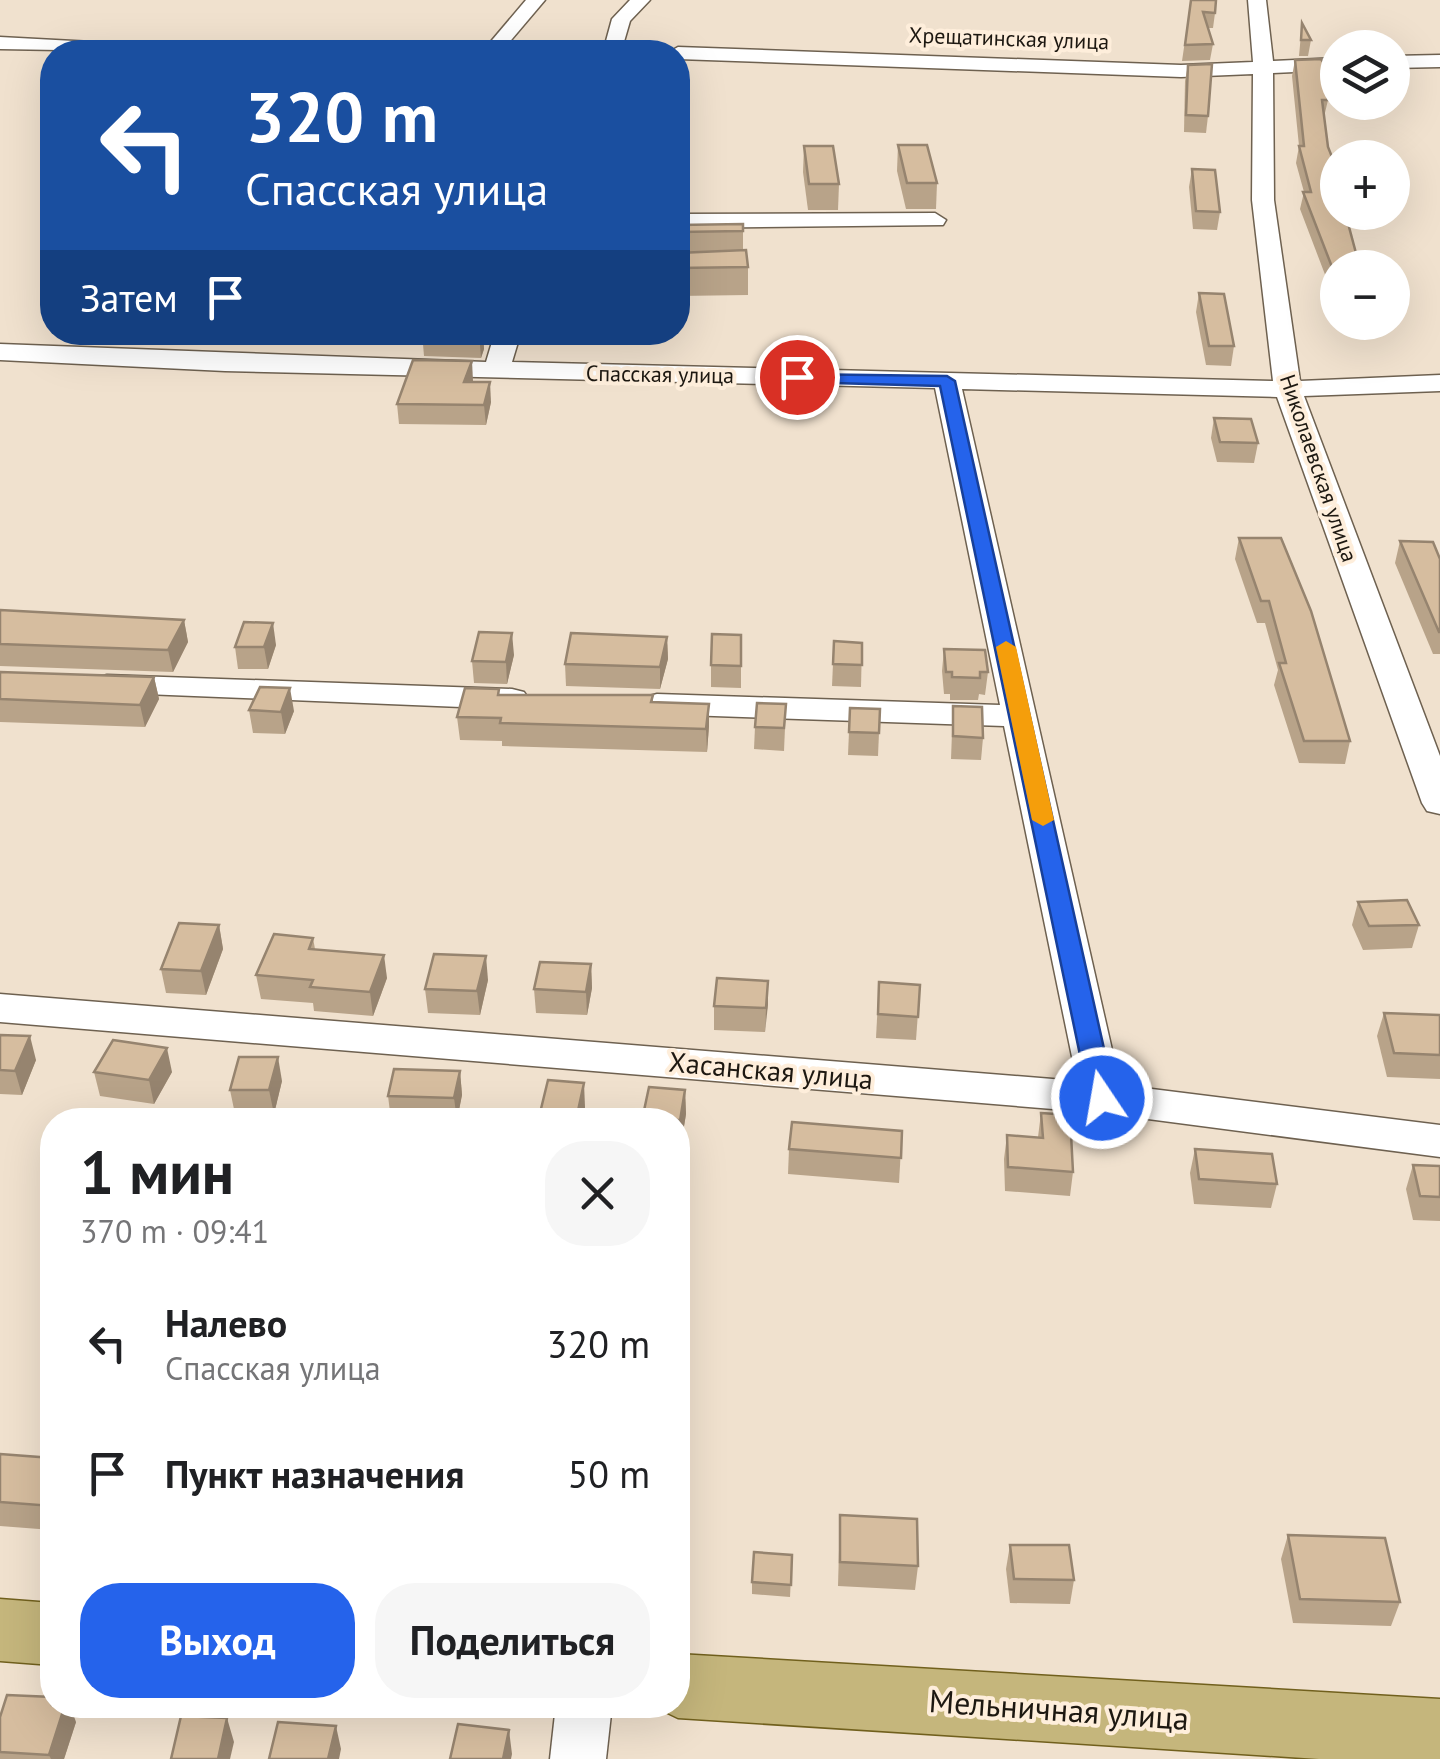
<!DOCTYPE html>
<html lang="ru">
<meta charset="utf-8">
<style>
:root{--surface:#fff;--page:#f6f6f6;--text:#202124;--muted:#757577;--accent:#2563eb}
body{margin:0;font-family:"PT Sans",sans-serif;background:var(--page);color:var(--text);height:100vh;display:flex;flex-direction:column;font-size:38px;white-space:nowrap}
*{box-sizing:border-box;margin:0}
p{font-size:32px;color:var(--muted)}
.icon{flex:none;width:55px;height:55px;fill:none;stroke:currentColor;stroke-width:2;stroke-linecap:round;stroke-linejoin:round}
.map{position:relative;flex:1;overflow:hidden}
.sheet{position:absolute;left:40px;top:1108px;width:650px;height:610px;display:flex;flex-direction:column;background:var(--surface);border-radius:40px;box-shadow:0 10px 40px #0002}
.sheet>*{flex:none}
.top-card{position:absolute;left:40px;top:40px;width:650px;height:305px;border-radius:40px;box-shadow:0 10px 40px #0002;background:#1a4fa0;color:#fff;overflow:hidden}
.buttons{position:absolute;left:1320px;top:30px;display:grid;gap:20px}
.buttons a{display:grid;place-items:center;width:90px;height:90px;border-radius:50%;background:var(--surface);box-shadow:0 10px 40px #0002;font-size:50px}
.pin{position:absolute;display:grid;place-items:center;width:85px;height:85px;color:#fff;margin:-42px;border:5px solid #fff;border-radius:50%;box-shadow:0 2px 10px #0007}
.me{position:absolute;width:110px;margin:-55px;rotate:348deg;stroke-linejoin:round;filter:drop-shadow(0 0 8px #0008)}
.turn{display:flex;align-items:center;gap:35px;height:210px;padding:0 40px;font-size:45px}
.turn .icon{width:130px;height:130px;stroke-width:2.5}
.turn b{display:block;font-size:70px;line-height:85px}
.then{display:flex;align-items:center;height:95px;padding:0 40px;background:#0003;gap:20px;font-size:38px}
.round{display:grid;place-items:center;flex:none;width:105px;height:105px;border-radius:40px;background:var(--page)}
.overview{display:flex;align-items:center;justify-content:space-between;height:170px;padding:0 40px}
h1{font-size:60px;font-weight:700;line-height:75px}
.primary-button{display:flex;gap:20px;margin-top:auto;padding:20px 40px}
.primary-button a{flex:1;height:115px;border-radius:40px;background:var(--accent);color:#fff;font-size:40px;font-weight:700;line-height:115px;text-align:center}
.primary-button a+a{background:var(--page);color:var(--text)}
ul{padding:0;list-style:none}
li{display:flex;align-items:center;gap:30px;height:130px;padding:0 40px}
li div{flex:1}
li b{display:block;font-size:38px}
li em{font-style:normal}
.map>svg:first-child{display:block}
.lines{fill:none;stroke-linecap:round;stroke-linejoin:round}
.minor-casing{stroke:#6e6150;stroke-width:3}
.major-casing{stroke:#71601d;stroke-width:3}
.minor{fill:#fff;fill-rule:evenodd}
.major{fill:#c5b67c;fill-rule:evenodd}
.wall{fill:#b8a389}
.shaded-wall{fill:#96846f}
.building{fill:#d6bd9f;stroke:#96846f;stroke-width:2.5}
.route{fill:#2563eb;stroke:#184099;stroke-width:2.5}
.slow{fill:#f59e0b}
.labels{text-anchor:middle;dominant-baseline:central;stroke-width:8;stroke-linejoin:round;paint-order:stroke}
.far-street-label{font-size:22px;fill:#1d1811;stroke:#feeedb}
.street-label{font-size:28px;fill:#1d1811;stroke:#feeedb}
.near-street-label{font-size:32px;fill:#1d1811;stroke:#feeedb}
</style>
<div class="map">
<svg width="1440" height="1759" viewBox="0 0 1440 1759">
<rect width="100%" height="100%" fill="#f0e1ce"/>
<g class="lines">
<!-- minor casing -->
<g class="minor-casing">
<g id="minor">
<polygon points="526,0 545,0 501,52 482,52"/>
<polygon points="630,0 650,0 630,21 621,52 603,52 612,19"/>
<polygon points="1248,0 1266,0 1273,61 1338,58 1338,70 1273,73 1274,200 1300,381 1440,375 1440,391 1304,396 1440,756 1440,814 1427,811 1422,803 1277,397 962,389 1120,1085 1440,1125 1440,1157 1102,1113 0,1022 0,994 1077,1081 1004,726 657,714 645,711 640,704 645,697 657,694 1000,705 935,388 225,371 0,360 0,344 486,362 495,332 521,332 512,362 1273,381 1252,200 1253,74 1181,77 678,59 678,52 669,52 678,47 1181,65 1253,62"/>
<polygon points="0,37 167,46 177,52 0,49"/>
<polygon points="1440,55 1440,67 1392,68 1392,56"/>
<polygon points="935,213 946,220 943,225 678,228 678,214"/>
<polygon points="107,675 512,689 524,692 529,699 524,706 512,709 95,692 90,685 95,678"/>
<polygon points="556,1705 612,1705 606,1759 550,1759"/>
</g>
</g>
<!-- major casing -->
<g class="major-casing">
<g id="major">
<polygon points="0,1599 52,1603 52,1665 0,1661"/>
<polygon points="678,1654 1440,1699 1440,1759 1319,1759 678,1718 651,1705 678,1705"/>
</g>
</g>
<!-- minor -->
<use href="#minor" class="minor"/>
<!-- major -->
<use href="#major" class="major"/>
</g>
<!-- wall -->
<g class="wall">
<polygon points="1191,0 1215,13 1213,28 1208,28 1213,44 1210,60 1182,61"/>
<polygon points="1302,23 1311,40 1308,56 1299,56"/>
<polygon points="1295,60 1328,100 1324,117 1328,147 1338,172 1338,285 1329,285 1300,209 1304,192 1296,163 1299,146 1292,76"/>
<polygon points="1188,65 1208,116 1206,133 1184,132 1185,81"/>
<polygon points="898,145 937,183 936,209 906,209 897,171"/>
<polygon points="804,146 839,184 838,210 808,210 803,172"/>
<polygon points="1192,169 1220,212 1217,230 1193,229 1189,187"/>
<polygon points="678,225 743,231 743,250 678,268"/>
<polygon points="748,267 748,295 678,296 678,268"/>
<polygon points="1199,293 1234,346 1231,366 1206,365 1196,312"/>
<polygon points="422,332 483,332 484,349 481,358 424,356"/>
<polygon points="473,382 491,402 486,425 399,424 397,404"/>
<polygon points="1214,418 1258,443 1254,463 1217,462 1211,438"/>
<polygon points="1239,538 1350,741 1345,764 1299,763 1274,685 1278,670 1265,623 1257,623 1235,559"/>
<polygon points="1400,541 1440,559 1440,654 1433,654 1395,563"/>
<polygon points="0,610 184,620 188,642 173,672 0,666"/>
<polygon points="741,635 741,688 711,687 711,665"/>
<polygon points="667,637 668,659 660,689 566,686 565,664"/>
<polygon points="834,641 862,643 861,687 832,686"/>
<polygon points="276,645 268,669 238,669 235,647"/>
<polygon points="944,649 988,672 985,695 979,694 978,700 950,700 950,694 944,694 942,671"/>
<polygon points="514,655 507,684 474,683 472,661"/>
<polygon points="0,672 154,677 159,699 145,727 0,722"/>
<polygon points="500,695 653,695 653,702 709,726 707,752 502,746 502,741 460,740 457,717"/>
<polygon points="786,704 784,751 754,749 755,727"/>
<polygon points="953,706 983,738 981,760 951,759"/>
<polygon points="850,708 880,709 878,756 848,755"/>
<polygon points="249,710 294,711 285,734 253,733"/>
<polygon points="1358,902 1419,925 1412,948 1363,950 1352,925"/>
<polygon points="219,925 223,949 206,995 166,993 161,969"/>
<polygon points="313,938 315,949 387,978 373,1016 314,1011 313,1003 261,999 256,975"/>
<polygon points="591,964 592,988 587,1015 536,1013 534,989"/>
<polygon points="488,980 480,1015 428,1013 425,989"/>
<polygon points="768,981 765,1032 714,1030 714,1006"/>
<polygon points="879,982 920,985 916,1040 876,1038"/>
<polygon points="1384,1013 1440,1015 1440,1079 1387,1077 1377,1036"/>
<polygon points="0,1035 36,1060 22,1095 0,1094"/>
<polygon points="460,1071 462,1095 457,1120 391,1120 388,1096"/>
<polygon points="94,1072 172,1072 154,1104 100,1096"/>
<polygon points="282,1081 274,1114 235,1114 230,1090"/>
<polygon points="685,1090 686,1114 680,1151 678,1151 678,1120"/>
<polygon points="585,1107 583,1120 539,1120 539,1117"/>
<polygon points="1041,1113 1073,1172 1070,1196 1005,1191 1004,1159 1007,1135 1038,1137"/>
<polygon points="902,1131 899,1183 788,1174 789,1149"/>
<polygon points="1195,1149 1277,1184 1271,1208 1194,1204 1190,1173"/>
<polygon points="1413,1165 1440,1166 1440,1221 1413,1220 1406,1189"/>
<polygon points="0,1454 52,1458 52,1530 0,1526"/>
<polygon points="840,1515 918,1566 915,1590 838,1586"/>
<polygon points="1288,1535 1400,1602 1391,1626 1293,1623 1281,1559"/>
<polygon points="1010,1545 1074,1580 1070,1604 1010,1603 1006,1569"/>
<polygon points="792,1555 790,1597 752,1594 752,1582"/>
<polygon points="0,1717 76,1722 64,1759 0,1759"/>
</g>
<!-- shaded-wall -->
<g class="shaded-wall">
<polygon points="479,332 483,332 484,349 481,358"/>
<polygon points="472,361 473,381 466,401 464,382"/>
<polygon points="490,382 491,402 486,425 484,405"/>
<polygon points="184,620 188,642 173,672 168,650"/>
<polygon points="273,623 276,645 268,669 264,647"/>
<polygon points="512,633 514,655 507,684 506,662"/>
<polygon points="667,637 668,659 660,689 660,667"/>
<polygon points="154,677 159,699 145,727 140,705"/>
<polygon points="290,688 294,711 285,734 281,712"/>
<polygon points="709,704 709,726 707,752 706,729"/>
<polygon points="219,925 223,949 206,995 201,971"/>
<polygon points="384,955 387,978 373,1016 370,992"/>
<polygon points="486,956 488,980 480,1015 477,991"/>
<polygon points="591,964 592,988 587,1015 586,992"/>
<polygon points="768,981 768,1005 765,1032 766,1008"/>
<polygon points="30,1036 36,1060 22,1095 15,1071"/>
<polygon points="167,1048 172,1072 154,1104 149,1080"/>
<polygon points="278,1057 282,1081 274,1114 269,1090"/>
<polygon points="460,1071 462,1095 457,1120 454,1098"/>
<polygon points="584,1083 585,1107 583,1120 576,1120"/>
<polygon points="685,1090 686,1114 680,1151 679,1127"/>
<polygon points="65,1705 70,1705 76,1722 64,1759 51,1759 49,1755"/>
<polygon points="227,1718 234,1742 230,1759 218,1759"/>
<polygon points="336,1726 341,1749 339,1759 328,1759"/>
<polygon points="509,1730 512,1754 511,1759 503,1759"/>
</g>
<!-- building -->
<g class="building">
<polygon points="1191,0 1216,0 1215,13 1203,12 1213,44 1185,45"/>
<polygon points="1302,23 1311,40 1301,40"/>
<polygon points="1321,59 1325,65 1328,100 1322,100 1328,147 1338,172 1338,176 1335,176 1338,185 1338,212 1345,212 1360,268 1332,267 1303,192 1311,192 1299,146 1304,146 1295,60"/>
<polygon points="1212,64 1208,116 1186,115 1188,65"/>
<polygon points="898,145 927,145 937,183 907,183"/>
<polygon points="804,146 833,146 839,184 809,184"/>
<polygon points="1192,169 1215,170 1220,212 1196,211"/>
<polygon points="743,224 743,231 678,232 678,225"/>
<polygon points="746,250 748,267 678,268 678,253"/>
<polygon points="1199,293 1224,294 1234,346 1209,346"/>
<polygon points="413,360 472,361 464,382 490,382 484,405 397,404"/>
<polygon points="1214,418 1251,419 1258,443 1220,442"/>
<polygon points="1239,538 1281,538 1311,611 1350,741 1304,741 1279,663 1286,663 1269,601 1261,601"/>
<polygon points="1400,541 1433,542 1440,559 1440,632 1439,632"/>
<polygon points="0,610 184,620 168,650 0,644"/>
<polygon points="244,622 273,623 264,647 235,647"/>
<polygon points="479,632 512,633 506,662 472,661"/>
<polygon points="571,633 667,637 660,667 565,664"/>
<polygon points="712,634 741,635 741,666 711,665"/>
<polygon points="834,641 862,643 862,665 833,664"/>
<polygon points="944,649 985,650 988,672 980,672 980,678 952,677 952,672 946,672"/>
<polygon points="0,672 154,677 140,705 0,699"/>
<polygon points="260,687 290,688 281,712 249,710"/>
<polygon points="465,688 499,689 498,695 653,695 651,702 709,704 706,729 500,723 501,718 457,717"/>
<polygon points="757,703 786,704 784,728 755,727"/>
<polygon points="953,706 982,707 983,738 953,736"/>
<polygon points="850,708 880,709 879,733 849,732"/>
<polygon points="1407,900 1419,925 1369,926 1358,902"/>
<polygon points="179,923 219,925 201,971 161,969"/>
<polygon points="274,934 313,938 309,949 384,955 370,992 310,987 313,980 256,975"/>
<polygon points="434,954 486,956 477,991 425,989"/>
<polygon points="540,962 591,964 586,992 534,989"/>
<polygon points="717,978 768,981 766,1008 714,1006"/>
<polygon points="879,982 920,985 918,1017 878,1014"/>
<polygon points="1384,1013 1440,1015 1440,1055 1394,1053"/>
<polygon points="0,1035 30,1036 15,1071 0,1070"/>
<polygon points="113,1040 167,1048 149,1080 94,1072"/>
<polygon points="239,1057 278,1057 269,1090 230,1090"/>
<polygon points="394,1069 460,1071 454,1098 388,1096"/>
<polygon points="548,1080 584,1083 576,1120 539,1117"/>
<polygon points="649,1087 685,1090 679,1127 678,1127 678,1120 642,1120"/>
<polygon points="1041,1113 1070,1115 1073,1172 1008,1167 1007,1135 1043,1138"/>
<polygon points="792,1122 902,1131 901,1158 789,1149"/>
<polygon points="1195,1149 1272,1154 1277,1184 1199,1179"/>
<polygon points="1413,1165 1440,1166 1440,1197 1420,1196"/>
<polygon points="0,1454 52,1458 52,1506 0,1502"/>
<polygon points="840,1515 917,1519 918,1566 840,1562"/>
<polygon points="1288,1535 1385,1538 1400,1602 1300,1599"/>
<polygon points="1010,1545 1069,1545 1074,1580 1014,1579"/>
<polygon points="754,1552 792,1555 791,1585 752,1582"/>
<polygon points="7,1695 52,1697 52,1705 65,1705 49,1755 0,1752 0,1717"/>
<polygon points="181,1716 227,1718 218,1759 171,1759"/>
<polygon points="278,1722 336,1726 328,1759 269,1759"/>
<polygon points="458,1724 509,1730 503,1759 450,1759"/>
</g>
<!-- route -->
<polygon class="route" points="792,374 947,376 955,381 1115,1098 1111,1104 1093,1104 1089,1098 940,386 797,382 792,381"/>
<!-- slow -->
<polygon class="slow" points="1006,641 1016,647 1054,820 1043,826 1032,820 996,647"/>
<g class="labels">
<!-- far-street labels -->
<g class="far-street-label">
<text transform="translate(1009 38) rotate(2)">Хрещатинская улица</text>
<text transform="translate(660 374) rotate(1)">Спасская улица</text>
<text transform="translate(1319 468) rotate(71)">Николаевская улица</text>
</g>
<!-- street labels -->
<g class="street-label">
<text transform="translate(771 1070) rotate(5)">Хасанская улица</text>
</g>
<!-- near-street labels -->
<g class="near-street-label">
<text transform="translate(1059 1709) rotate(4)">Мельничная улица</text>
</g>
</g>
</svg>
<div class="buttons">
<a><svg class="icon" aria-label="layers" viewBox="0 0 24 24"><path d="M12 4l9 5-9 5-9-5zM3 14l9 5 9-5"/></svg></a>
<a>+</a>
<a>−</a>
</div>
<div class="pin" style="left:797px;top:377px;background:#d93025"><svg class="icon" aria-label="arrive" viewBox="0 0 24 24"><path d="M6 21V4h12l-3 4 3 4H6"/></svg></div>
<svg class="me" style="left:1102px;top:1098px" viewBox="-20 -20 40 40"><circle r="17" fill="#2563eb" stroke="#fff" stroke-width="3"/><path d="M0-11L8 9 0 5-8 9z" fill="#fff"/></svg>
<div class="top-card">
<div class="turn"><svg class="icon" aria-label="left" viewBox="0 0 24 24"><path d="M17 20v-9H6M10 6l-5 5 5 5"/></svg><div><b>320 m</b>Спасская улица</div></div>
<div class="then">Затем<svg class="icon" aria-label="arrive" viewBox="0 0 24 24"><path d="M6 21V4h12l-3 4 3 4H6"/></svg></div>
</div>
<section class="sheet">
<div class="overview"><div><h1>1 мин</h1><p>370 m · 09:41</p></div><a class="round"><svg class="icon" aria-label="close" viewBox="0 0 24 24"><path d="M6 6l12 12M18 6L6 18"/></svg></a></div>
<ul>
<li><svg class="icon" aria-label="left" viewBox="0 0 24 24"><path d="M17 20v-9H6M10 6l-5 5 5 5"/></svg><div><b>Налево</b><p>Спасская улица</p></div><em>320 m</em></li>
<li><svg class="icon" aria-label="arrive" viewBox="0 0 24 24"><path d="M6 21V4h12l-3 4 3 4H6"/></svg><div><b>Пункт назначения</b></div><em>50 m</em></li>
</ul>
<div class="primary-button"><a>Выход</a><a>Поделиться</a></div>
</section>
</div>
